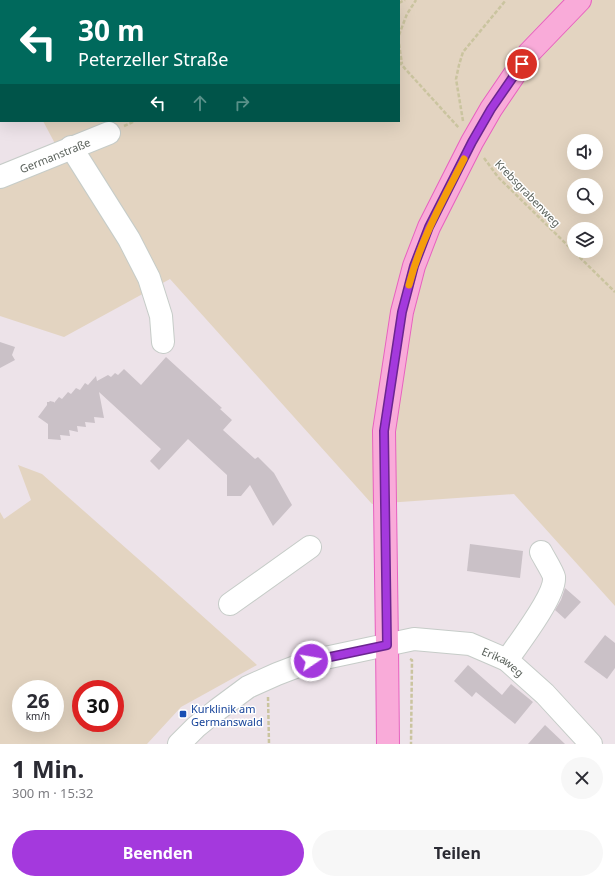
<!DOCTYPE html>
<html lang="de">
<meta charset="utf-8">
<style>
:root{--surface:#fff;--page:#f7f7f7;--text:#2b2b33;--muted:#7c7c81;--accent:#a439dd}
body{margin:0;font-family:"Noto Sans",sans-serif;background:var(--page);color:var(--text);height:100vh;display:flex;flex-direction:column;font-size:15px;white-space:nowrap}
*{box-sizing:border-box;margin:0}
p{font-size:13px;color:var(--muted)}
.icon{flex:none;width:22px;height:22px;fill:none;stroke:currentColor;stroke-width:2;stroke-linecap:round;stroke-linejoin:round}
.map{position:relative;height:744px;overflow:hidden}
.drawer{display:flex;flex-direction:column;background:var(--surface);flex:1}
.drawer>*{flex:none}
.hud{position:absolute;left:0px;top:0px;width:400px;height:122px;box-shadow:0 4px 16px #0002;background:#00695c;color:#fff;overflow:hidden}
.buttons{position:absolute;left:567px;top:134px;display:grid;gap:8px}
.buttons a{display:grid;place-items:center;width:36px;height:36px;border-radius:50%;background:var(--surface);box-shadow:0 4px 16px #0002;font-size:20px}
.speed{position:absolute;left:12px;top:680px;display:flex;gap:8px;font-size:20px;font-weight:700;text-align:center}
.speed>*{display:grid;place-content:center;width:52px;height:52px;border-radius:50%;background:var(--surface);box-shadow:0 4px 16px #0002;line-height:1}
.speed small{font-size:10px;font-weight:400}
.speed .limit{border:6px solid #d22;background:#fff;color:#111}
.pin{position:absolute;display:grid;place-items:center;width:34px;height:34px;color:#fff;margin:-17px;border:2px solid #fff;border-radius:50%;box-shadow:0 1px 4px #0007}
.me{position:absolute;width:44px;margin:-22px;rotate:78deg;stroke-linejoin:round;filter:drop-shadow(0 0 3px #0008)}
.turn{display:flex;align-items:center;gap:14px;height:84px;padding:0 12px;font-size:18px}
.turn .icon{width:52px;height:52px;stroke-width:2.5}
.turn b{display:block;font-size:28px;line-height:34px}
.lanes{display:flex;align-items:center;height:38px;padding:0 12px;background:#0003;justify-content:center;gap:20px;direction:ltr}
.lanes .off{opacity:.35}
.round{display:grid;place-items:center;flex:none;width:42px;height:42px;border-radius:21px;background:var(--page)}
.headline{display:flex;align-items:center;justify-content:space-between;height:68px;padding:0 12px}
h1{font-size:24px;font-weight:700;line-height:30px}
.primary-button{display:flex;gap:8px;margin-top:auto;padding:8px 12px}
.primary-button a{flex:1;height:46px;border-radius:24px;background:var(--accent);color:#fff;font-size:16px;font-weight:700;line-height:46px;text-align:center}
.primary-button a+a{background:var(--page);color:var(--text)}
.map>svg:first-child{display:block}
.green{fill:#e3d4c1;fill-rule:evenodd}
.building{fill:#cac1c7}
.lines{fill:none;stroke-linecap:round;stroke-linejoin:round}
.minor-casing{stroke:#c6ccc8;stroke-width:24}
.major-casing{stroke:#e761bf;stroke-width:24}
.path{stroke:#cac49f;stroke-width:2.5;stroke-dasharray:4 2;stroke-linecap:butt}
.minor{stroke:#fff;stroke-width:22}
.major{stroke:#f9abd9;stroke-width:22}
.route-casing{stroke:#6b2590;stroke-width:10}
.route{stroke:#a439dd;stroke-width:7}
.slow{stroke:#f59e0b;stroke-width:7}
.transit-dot{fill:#1a4fb4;stroke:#fff;stroke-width:1.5}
.labels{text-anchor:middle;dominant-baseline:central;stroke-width:3;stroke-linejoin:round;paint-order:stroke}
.street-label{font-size:11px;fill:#5b625c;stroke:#fff}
.transit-label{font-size:11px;fill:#164399;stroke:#fff;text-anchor:start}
</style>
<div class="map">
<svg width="615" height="744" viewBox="0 0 615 744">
<rect width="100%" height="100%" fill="#ede3e9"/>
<!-- green -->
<g class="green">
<path d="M0 0H615V606L514 494 372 504 170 279 64 337 0 316V181L60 153 43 121H399V1H1V57L0 58ZM574 141H596V163H574ZM574 185H596V207H574ZM574 229H596V251H574Z"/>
<path d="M18 465 42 474 170 587 257 665 181 707 147 744H0V512L4 519 31 500ZM21 689H55V723H21ZM81 689H115V723H81Z"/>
</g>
<!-- building -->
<g class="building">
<polygon points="0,342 15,347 12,355 15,360 0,368"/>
<polygon points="166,357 222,408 220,409 232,420 223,430 255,459 258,457 274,473 292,505 273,526 250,485 241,496 227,496 227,475 188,439 159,470 150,461 161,449 99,392 104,418 94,417 95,423 85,422 86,427 77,426 78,432 69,430 70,436 60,435 61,440 48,439 48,424 38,417 47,405 47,402 49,402 50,401 54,402 54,403 59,397 62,399 68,392 71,394 76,388 80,390 85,383 88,385 96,376 97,381 108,375 111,377 115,373 118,375 124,369 141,385"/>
<polygon points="470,544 523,551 520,578 467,571"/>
<polygon points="565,588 581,602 565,619 555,610 561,600"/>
<polygon points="605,635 615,643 615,668 607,679 584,662"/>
<polygon points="468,665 502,695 511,684 533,702 515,724 476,692 472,697 454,681"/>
<polygon points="545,725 565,744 528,744"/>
</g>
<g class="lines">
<!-- minor casing -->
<g class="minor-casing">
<g id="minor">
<polyline points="71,147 129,239 149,278 161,316 163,342"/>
<path id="s1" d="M0 177 109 133"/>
<polyline points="230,604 310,547"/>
<path d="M507 660C518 644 556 595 554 577 553 572 544 558 541 552"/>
<path id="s2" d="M179 744 196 727 217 710 248 687 277 674 311 661 414 639 470 644 507 660 545 694 591 744"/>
</g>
</g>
<!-- major casing -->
<g class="major-casing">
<polyline id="major" points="388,744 387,645 384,431 402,312 414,266 429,227 472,142 491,109 529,53 580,0"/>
</g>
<!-- path -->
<g class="path">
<polyline points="341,0 342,1"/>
<polyline points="399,3 405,0"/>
<polyline points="399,35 407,14 416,0"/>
<polyline points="399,44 402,64"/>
<polyline points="399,62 459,128"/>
<polyline points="463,121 456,79 459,65 463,52 506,0"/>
<polyline points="124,126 135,121"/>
<polyline points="484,158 498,177 615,292"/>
<polyline points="410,659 412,660 411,744"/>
<polyline points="268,697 269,744"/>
</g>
<!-- minor -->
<use href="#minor" class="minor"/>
<!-- major -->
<use href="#major" class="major"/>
</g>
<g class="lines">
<!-- route casing -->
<g class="route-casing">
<polyline id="route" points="311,661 387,645 384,431 402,312 414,266 429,227 472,142 491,109 522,64"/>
</g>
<!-- route -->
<use href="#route" class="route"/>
<!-- slow -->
<path class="slow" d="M409 285C420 241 443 200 464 159"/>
</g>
<!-- markers -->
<rect class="transit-dot" x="179" y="710" width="8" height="8" rx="2"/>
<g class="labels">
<!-- street labels -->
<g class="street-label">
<text stroke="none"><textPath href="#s1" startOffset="59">Germanstraße</textPath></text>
<text transform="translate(528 193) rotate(46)">Krebsgrabenweg</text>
<text stroke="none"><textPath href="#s2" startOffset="357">Erikaweg</textPath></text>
</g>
<!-- transit labels -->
<g class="transit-label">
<text x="191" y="708">Kurklinik am<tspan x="191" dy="13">Germanswald</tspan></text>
</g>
</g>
</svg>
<div class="buttons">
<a><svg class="icon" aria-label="sound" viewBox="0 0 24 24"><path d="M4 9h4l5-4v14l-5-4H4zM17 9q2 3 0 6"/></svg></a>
<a><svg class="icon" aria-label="search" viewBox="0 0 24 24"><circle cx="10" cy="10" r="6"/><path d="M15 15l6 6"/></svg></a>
<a><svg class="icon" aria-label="layers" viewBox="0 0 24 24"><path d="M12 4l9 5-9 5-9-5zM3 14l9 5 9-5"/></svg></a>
</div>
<div class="speed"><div>26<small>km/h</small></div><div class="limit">30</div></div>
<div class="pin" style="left:522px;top:64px;background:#d93025"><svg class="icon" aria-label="arrive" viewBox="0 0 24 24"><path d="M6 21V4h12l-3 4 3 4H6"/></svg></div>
<svg class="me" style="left:311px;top:661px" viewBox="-20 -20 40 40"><circle r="17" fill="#a439dd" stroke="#fff" stroke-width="3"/><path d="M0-11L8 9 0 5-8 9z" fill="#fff"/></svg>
<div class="hud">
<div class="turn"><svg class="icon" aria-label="left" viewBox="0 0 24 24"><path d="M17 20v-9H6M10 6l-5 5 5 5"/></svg><div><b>30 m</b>Peterzeller Straße</div></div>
<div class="lanes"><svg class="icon" aria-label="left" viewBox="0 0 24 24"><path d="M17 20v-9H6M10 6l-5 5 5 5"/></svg><svg class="icon off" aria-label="ahead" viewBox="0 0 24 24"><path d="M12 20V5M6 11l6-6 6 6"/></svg><svg class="icon off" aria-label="right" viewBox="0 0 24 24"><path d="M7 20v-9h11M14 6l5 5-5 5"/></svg></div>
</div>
</div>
<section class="drawer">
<div class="headline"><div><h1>1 Min.</h1><p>300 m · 15:32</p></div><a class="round"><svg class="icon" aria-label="close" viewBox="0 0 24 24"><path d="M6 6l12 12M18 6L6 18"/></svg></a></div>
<div class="primary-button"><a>Beenden</a><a>Teilen</a></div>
</section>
